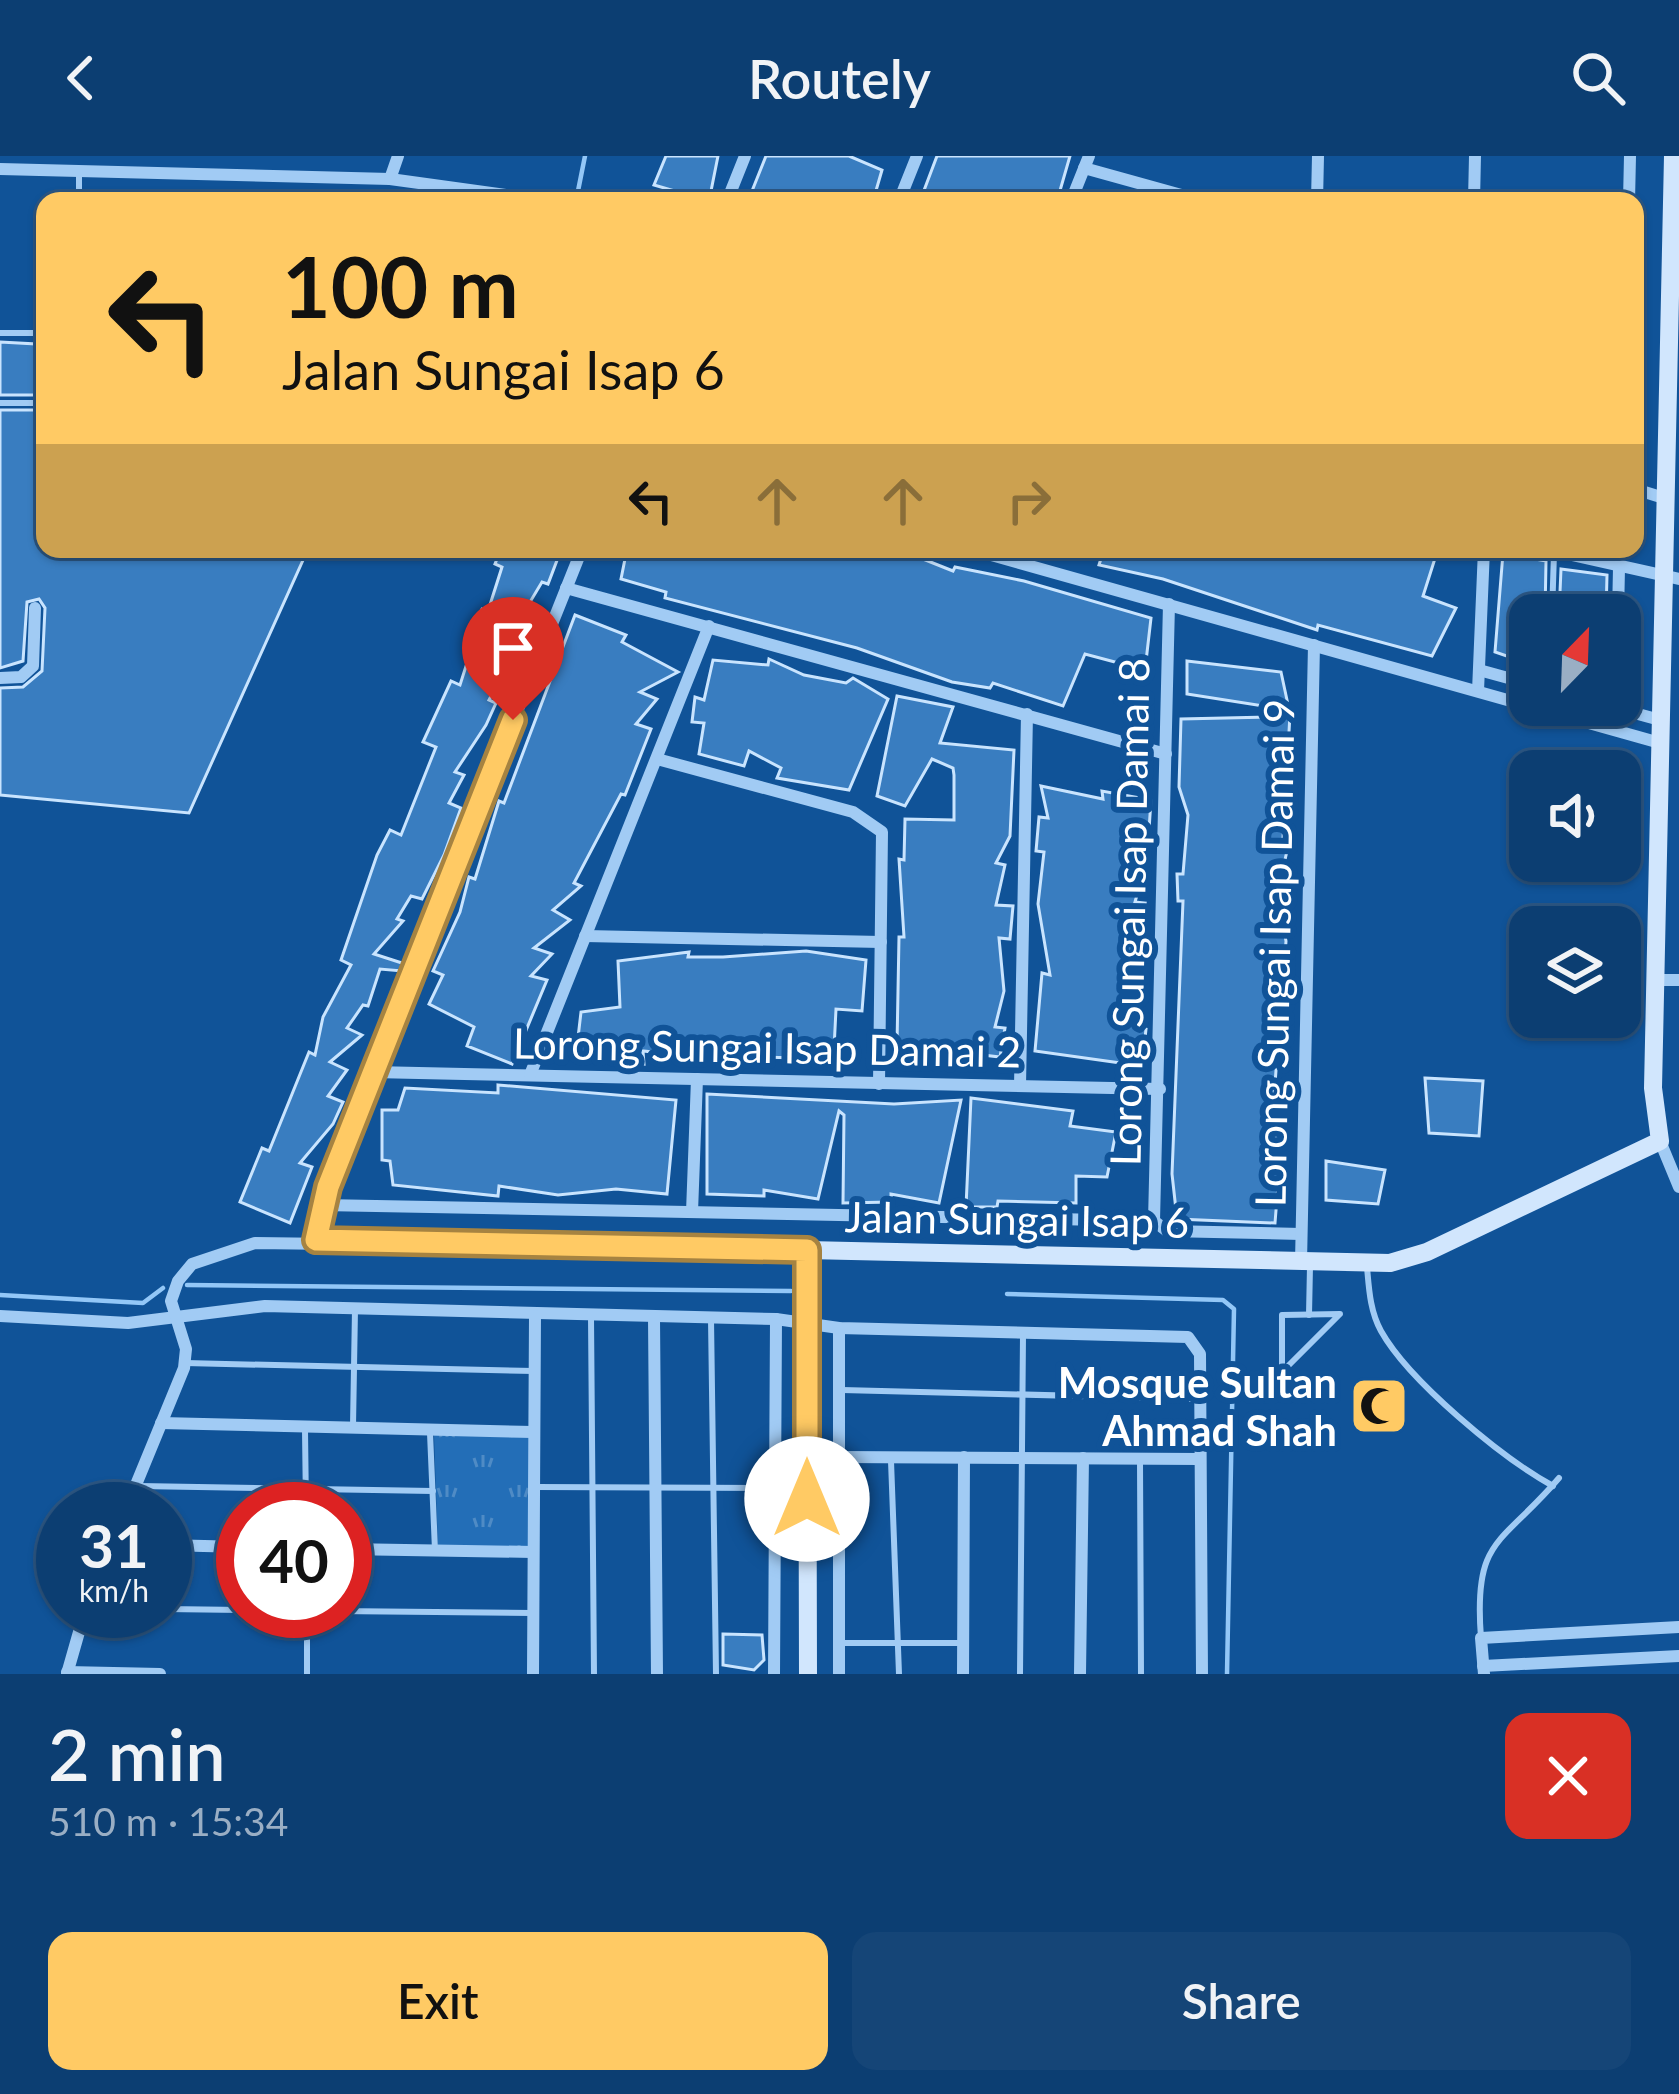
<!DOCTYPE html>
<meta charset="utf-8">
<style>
:root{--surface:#0c3e72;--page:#154577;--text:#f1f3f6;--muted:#9aaec4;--line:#2c5784;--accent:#ffca64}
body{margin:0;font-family:Lato,sans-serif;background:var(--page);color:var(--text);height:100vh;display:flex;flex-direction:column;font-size:45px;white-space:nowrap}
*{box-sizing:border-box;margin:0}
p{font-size:39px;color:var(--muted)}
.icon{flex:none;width:66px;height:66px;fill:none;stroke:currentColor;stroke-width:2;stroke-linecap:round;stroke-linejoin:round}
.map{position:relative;height:1518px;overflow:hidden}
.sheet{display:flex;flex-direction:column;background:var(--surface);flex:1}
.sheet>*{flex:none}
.guide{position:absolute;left:36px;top:36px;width:1608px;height:366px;border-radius:24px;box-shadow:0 3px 9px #0004,0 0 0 3px var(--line);background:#ffca64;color:#111;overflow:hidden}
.needle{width:78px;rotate:23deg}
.fabs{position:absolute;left:1509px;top:438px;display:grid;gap:24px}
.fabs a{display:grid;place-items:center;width:132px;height:132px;border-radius:24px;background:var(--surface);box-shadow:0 3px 9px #0004,0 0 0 3px var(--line);font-size:60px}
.speed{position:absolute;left:36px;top:1326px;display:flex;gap:24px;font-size:60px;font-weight:700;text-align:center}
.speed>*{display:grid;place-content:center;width:156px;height:156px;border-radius:50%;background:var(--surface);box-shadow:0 3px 9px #0004,0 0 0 3px var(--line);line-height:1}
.speed small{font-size:30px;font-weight:400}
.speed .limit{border:18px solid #d22;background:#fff;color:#111}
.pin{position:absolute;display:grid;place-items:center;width:102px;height:102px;color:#fff;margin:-123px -51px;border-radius:50% 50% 50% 0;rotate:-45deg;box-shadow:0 0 12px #0007}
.pin .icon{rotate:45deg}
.me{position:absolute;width:132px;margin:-66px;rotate:0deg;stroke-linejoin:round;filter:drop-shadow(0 0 9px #0008)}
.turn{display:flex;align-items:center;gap:42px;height:252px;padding:0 48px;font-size:54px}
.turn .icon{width:156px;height:156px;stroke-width:2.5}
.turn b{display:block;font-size:84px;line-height:102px}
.lanes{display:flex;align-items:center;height:114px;padding:0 48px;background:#0003;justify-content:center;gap:60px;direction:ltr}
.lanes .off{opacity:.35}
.round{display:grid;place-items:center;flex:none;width:126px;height:126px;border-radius:24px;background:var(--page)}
.headline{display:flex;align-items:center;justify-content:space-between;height:204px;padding:0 48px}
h1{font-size:72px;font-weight:600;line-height:90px}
.cta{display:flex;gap:24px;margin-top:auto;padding:24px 48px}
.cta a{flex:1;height:138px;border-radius:24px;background:var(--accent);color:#111;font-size:48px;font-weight:600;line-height:138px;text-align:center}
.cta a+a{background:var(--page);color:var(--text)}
header{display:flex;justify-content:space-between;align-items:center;height:156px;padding:0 48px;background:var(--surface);font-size:54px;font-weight:600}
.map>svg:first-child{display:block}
.park{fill:url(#park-tufts)}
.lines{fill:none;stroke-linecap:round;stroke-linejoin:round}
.stream{stroke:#93c7f7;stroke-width:4.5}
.building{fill:#397dc0;stroke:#c9e4fe;stroke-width:3}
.lane{stroke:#a1cbf4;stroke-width:6}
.street{stroke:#a1cbf4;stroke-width:12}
.secondary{stroke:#d1e6fd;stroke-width:18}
.route-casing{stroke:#a68341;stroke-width:30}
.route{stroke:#ffca64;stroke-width:21}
.labels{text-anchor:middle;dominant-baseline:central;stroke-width:12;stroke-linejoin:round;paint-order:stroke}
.street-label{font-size:42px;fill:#fff;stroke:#105398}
.poi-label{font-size:42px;font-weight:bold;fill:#fff;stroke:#105398;text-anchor:end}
</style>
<header><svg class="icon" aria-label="back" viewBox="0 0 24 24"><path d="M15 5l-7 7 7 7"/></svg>Routely<svg class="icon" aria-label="search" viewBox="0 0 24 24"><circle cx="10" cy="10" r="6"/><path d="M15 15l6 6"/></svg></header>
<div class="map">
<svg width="1679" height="1518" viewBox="0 0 1679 1518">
<defs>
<pattern id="park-tufts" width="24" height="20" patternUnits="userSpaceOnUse" patternTransform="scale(3)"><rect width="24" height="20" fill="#236eb7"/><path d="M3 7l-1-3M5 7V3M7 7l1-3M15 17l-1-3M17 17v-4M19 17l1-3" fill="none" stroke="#4f8bc5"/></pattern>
</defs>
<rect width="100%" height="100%" fill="#105398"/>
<!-- park -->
<polygon class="park" points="434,1278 529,1281 529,1392 438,1391"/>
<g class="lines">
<!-- stream -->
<g class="stream">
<polyline points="576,45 585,0"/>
<polyline points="1635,380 1636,380"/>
<polyline points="187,1129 791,1135"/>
<polyline points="1007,1138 1223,1144 1234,1153 1227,1518"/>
<polyline points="0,1139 143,1147 163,1132"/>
</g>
</g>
<!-- building -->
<g class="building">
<polygon points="666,0 718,0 709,45 654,29"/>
<polygon points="766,0 849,0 882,14 873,45 748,45"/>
<polygon points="937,0 1070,0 1057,45 920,45"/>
<polygon points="0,186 36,188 36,239 0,239"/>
<polygon points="0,254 45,254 45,393 308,393 189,657 0,639 0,532 23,531 42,515 45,452 39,443 27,446 23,505 0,512"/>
<polygon points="501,393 544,393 559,399 548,428 542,426 518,466 527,470 489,544 496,547 486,569 455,616 464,619 449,647 461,652 444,699 422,743 411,740 397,763 403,765 374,798 405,808 402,815 380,813 368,850 363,849 347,872 362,879 330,906 347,914 328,940 343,946 333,968 300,1007 312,1011 290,1067 240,1046 262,992 269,995 309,896 315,899 323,861 351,809 341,804 377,699 390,674 401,679 436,591 423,586 451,525 460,529 474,485 469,483 482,453 488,455 502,411 495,408"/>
<polygon points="627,393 688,393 710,403 713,393 898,393 953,415 955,411 1024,425 1151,462 1145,514 1085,498 1063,550 993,527 990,532 952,526 857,492 665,442 666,436 621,423"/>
<polygon points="1104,393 1438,393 1423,440 1456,452 1432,500 1318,469 1317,474 1163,423 1099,409"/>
<polygon points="1503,397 1546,405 1545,459 1530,459 1530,508 1495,496"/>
<polygon points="1561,413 1607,419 1606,459 1559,459"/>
<polygon points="575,459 626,479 622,486 678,516 640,536 657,543 636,568 651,573 625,639 621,638 574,727 581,730 553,754 570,764 534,792 552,798 531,820 547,824 512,908 467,890 474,871 429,848 443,819 433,815 460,756 469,721 475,723 499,645 504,647"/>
<polygon points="769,503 804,519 846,527 853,522 888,543 849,634 777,622 781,612 749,595 744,610 699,598 704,567 692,566 695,541 704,544 713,504 768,509"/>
<polygon points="1187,505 1281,516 1290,558 1283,682 1290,682 1281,721 1286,721 1284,745 1278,744 1286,785 1282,841 1273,875 1279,875 1273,954 1278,954 1276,991 1281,991 1275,1067 1177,1063 1172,1018 1183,745 1178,745 1177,718 1183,718 1188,659 1179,631 1181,563 1269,561 1270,551 1187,538"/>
<polygon points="897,540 953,551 940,587 1014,594 1010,680 996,707 1005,709 996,749 1013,750 1010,783 999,782 1004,835 995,871 1005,872 1000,901 897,889 899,781 904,781 899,703 904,704 905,663 954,664 954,619 953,612 932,603 905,650 877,640"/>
<polygon points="1041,630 1103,643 1102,635 1151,644 1147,704 1135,746 1145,747 1135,786 1144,787 1143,817 1134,816 1132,869 1146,873 1142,910 1035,895 1042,817 1050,819 1038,748 1044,696 1036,695 1039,661 1048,662"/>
<polygon points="806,795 866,804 862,855 836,853 833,913 796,902 762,901 761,907 643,895 644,908 618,905 619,899 576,899 581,856 620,851 618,805 689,796 688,801 723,801"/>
<polygon points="1425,922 1483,925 1479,980 1429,977"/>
<polygon points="498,929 676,944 667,1038 616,1033 558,1039 499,1030 498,1040 393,1029 390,1005 382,1004 382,954 398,954 405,932 498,937"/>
<polygon points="707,938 894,948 961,944 939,1047 891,1038 891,1046 843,1047 844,959 839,955 818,1043 764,1034 764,1040 707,1038"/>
<polygon points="971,942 1073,955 1070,970 1116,976 1107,1021 1076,1020 1076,1047 998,1045 997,1051 966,1051"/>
<polygon points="1326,1005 1385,1014 1378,1048 1326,1044"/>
<polygon points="723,1478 762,1479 764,1504 754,1514 723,1509"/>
</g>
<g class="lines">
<!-- lane -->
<g class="lane">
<polyline points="79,45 79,19"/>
<polyline points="0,177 44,177"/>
<polyline points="0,247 43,247 44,177"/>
<polyline points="1552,459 1554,397"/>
<path d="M1367 1111C1369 1133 1370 1155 1381 1175 1409 1225 1502 1302 1553 1330"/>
<polygon points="1340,1158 1282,1216 1282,1159"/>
<polyline points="1309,1159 1310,1110"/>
<polyline points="591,1161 594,1518"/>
<polyline points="711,1163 716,1518"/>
<polyline points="185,1207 534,1215"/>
<polyline points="842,1234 1200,1243"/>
<polyline points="353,1270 355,1153"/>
<polyline points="305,1274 306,1353"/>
<polyline points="430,1277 435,1394"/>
<polyline points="891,1305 899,1518"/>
<polyline points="1140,1306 1141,1518"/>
<polyline points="139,1330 433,1335"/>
<polyline points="537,1331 775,1332"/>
<polyline points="165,1453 243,1454"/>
<polyline points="335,1455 533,1457"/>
<path d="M1481 1482C1473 1381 1501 1390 1559 1322"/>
<polyline points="842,1487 961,1487"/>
<polyline points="307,1518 307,1455"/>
<polyline points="1020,1518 1023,1179"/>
</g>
<!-- street -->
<g class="street">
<polyline points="1084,12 1203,45"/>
<polyline points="0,13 390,23 550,45"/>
<polyline points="390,23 398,0"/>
<polyline points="727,45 745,0"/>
<polyline points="899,45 917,0"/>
<polyline points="1071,45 1089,0"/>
<polyline points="1317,45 1318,0"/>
<polyline points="1474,45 1475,0"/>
<polyline points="1629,45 1630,0"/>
<polyline points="1635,333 1667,343"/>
<polyline points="970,393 1660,587"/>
<polyline points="1545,393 1679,423"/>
<polyline points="566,432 1166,598"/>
<polyline points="1618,459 1619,412"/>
<polyline points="1479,514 1530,528"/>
<polyline points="0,522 21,521 33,510 35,452"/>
<polyline points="1478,535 1484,393"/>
<polyline points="1605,549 1660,564"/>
<polyline points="657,603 853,656 882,676 879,928"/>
<polyline points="585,780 881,786"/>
<polyline points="1655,824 1679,824"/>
<polyline points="373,916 1160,933"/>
<polyline points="530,919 709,470"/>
<polyline points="1020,930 1027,558"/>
<polyline points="1660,985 1679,1031"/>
<polyline points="322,1049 1154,1065 1167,1075 1301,1078"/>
<polyline points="692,1056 697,923"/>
<polyline points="1154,1065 1169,448"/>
<polyline points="316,1084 322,1049 373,916 582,393"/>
<polyline points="1301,1106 1314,489"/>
<polyline points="0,1160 128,1167 265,1150 776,1163 839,1172 1188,1181 1200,1198 1202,1518"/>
<polyline points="654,1162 657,1518"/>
<polyline points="161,1267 533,1276"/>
<polyline points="839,1301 1200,1303"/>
<polyline points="126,1353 184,1212 186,1193 171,1145 178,1125 192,1108 255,1087 807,1094"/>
<polyline points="165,1389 243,1391"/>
<polyline points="345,1393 533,1396"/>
<polyline points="1483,1510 1679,1500"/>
<polyline points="67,1516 160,1518"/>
<polyline points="67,1518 85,1455"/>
<polyline points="533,1518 535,1160"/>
<polyline points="774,1518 776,1163"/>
<polyline points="839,1518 839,1172"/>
<polyline points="963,1518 964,1301"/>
<polyline points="1080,1518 1083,1302"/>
<polyline points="1484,1518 1481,1482 1679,1471"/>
</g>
<!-- secondary -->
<polyline class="secondary" points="808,1518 807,1094 1390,1107 1427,1096 1660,985 1653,932 1673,0"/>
</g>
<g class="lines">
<!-- route casing -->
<g class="route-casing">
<polyline id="route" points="513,564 328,1031 316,1084 807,1094 807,1343"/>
</g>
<!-- route -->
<use href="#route" class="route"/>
</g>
<!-- icons -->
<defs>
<g id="mosque-square" transform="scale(3)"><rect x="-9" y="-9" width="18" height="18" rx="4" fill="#ffca64" stroke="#105398"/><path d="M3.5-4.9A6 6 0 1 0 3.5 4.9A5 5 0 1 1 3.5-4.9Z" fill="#111"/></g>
</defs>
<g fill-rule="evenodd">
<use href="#mosque-square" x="1379" y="1250"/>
</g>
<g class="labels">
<!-- street labels -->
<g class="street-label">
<text transform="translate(1129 756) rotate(-89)">Lorong Sungai Isap Damai 8</text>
<text transform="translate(1274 797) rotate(-89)">Lorong Sungai Isap Damai 9</text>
<text transform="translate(767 891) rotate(1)">Lorong Sungai Isap Damai 2</text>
<text transform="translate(1017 1063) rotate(1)">Jalan Sungai Isap 6</text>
</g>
<!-- poi labels -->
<g class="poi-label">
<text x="1337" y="1226">Mosque Sultan<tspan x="1337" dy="48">Ahmad Shah</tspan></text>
</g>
</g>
</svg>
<div class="fabs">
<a><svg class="needle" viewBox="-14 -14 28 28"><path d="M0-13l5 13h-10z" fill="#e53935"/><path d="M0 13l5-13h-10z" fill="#9aaec4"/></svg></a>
<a><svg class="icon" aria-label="sound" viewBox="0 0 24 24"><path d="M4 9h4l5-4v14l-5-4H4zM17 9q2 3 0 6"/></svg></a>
<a><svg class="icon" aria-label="layers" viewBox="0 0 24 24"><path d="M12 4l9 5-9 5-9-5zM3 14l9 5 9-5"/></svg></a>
</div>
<div class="speed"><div>31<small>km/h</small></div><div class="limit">40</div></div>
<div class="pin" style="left:513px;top:564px;background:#d93025"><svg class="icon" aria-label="arrive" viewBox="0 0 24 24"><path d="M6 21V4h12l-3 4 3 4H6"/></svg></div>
<svg class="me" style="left:807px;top:1343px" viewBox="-20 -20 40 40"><circle r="19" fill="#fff"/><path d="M0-13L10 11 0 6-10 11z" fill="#ffca64"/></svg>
<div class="guide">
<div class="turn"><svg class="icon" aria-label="left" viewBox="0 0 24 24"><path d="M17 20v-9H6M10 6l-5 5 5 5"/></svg><div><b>100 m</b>Jalan Sungai Isap 6</div></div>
<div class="lanes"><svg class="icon" aria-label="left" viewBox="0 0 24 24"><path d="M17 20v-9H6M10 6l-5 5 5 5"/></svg><svg class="icon off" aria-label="ahead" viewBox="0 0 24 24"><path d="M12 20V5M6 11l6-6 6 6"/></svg><svg class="icon off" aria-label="ahead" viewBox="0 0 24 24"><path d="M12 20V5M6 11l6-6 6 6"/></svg><svg class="icon off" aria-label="right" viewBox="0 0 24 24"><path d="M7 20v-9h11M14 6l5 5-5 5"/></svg></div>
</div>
</div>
<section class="sheet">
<div class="headline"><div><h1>2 min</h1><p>510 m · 15:34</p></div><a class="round" style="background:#d93025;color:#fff"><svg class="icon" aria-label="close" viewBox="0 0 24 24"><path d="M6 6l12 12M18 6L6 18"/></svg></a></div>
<div class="cta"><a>Exit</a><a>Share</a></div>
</section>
